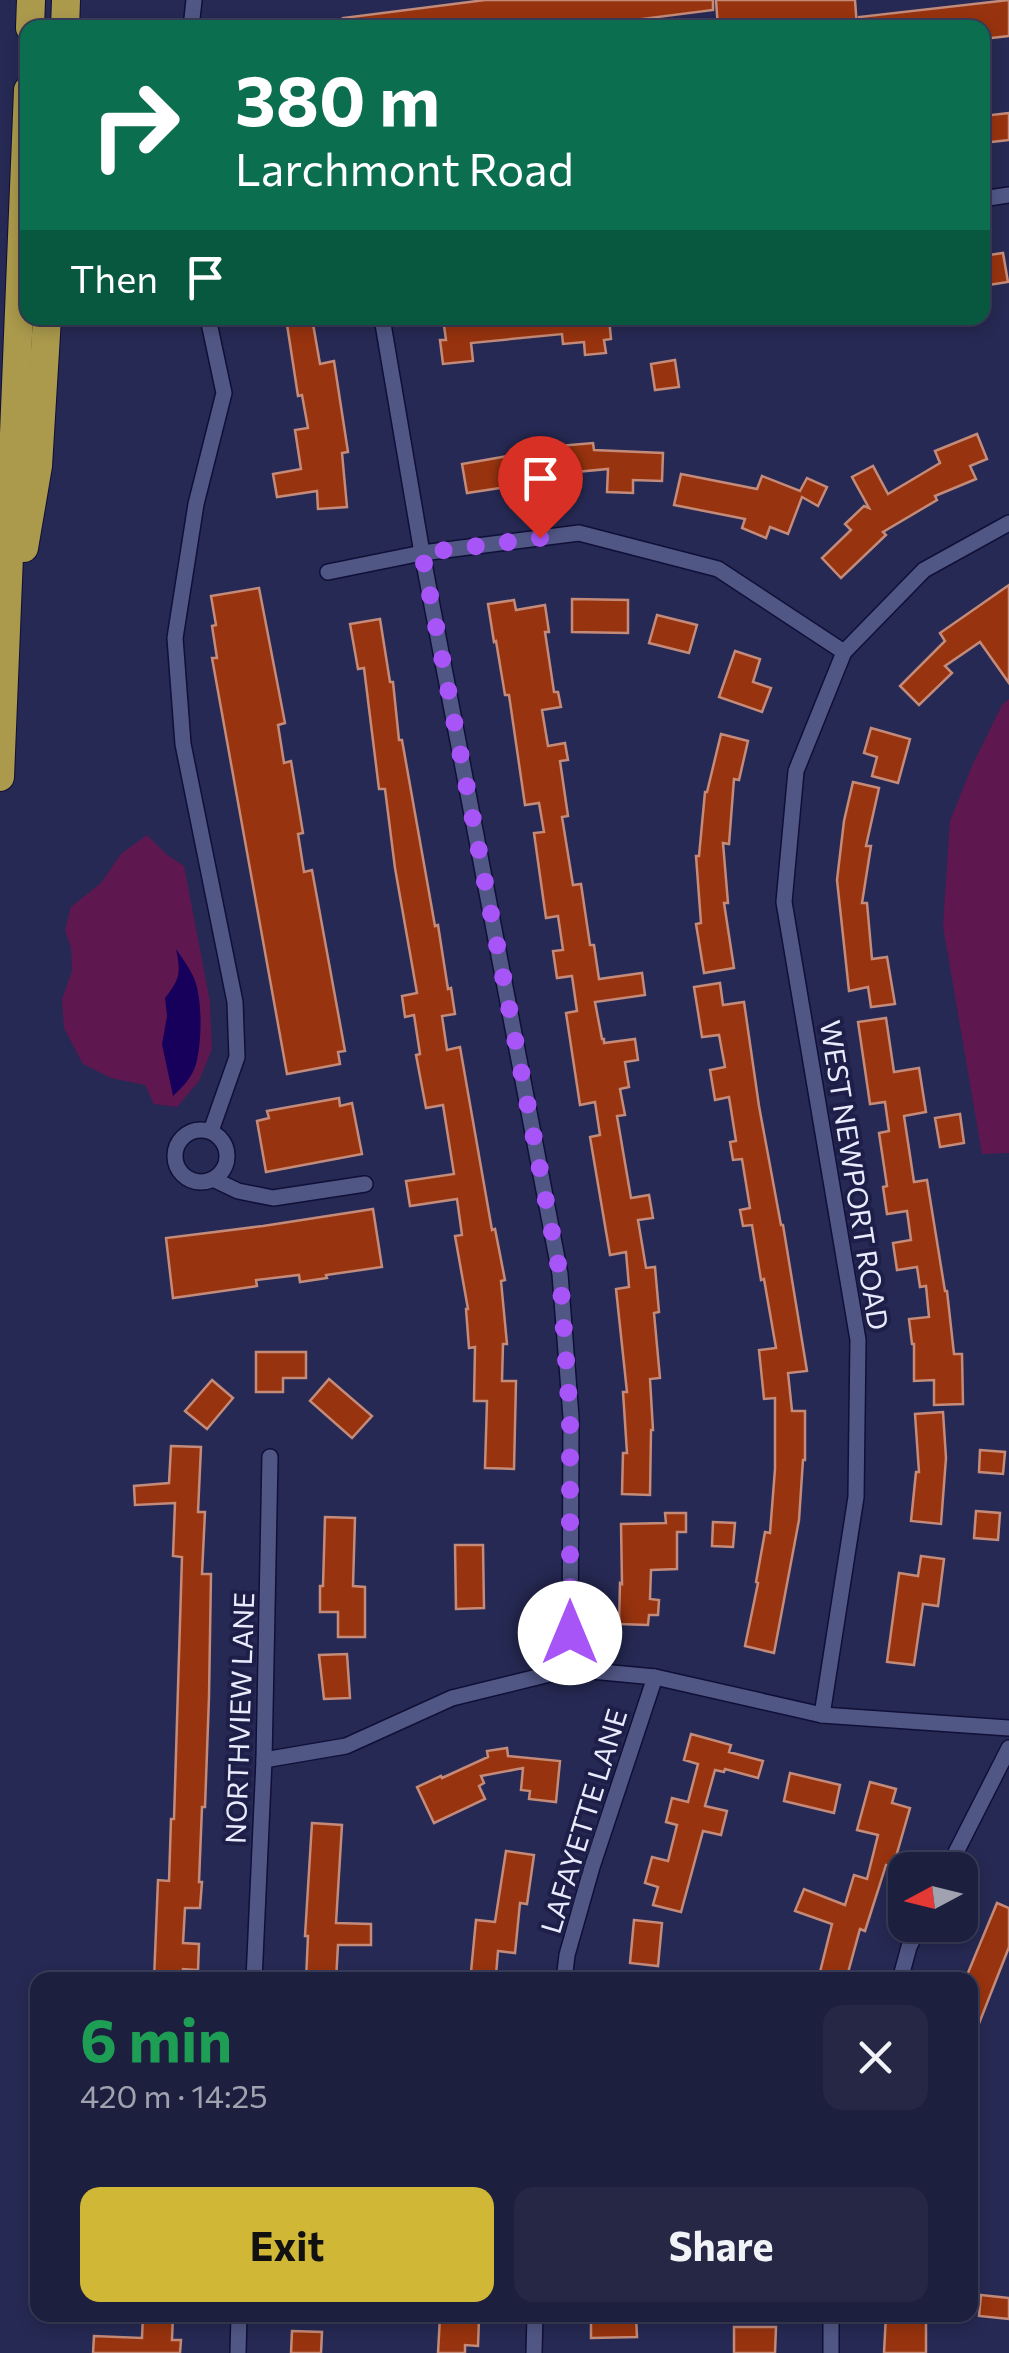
<!DOCTYPE html>
<meta charset="utf-8">
<style>
:root{--surface:#1c1f3e;--page:#252745;--text:#f1f3f6;--muted:#a0a2b0;--line:#3a3d58;--accent:#d0b736}
body{margin:0;font-family:Commissioner,sans-serif;background:var(--page);color:var(--text);height:100vh;display:flex;flex-direction:column;font-size:38px;white-space:nowrap}
*{box-sizing:border-box;margin:0}
p{font-size:32px;color:var(--muted)}
.icon{flex:none;width:55px;height:55px;fill:none;stroke:currentColor;stroke-width:2;stroke-linecap:round;stroke-linejoin:round}
.map{position:relative;flex:1;overflow:hidden}
.panel{position:absolute;left:30px;top:1972px;width:948px;height:350px;display:flex;flex-direction:column;background:var(--surface);border-radius:20px;box-shadow:0 5px 15px #0003,0 0 0 2px var(--line)}
.panel>*{flex:none}
.guide{position:absolute;left:20px;top:20px;width:970px;height:305px;border-radius:20px;box-shadow:0 5px 15px #0003,0 0 0 2px var(--line);background:#0b6e4f;color:#fff;overflow:hidden}
.needle{width:65px;rotate:263deg}
.fabs{position:absolute;left:888px;top:1852px;display:grid;gap:20px}
.fabs a{display:grid;place-items:center;width:90px;height:90px;border-radius:20px;background:var(--surface);box-shadow:0 5px 15px #0003,0 0 0 2px var(--line);font-size:50px}
.pin{position:absolute;display:grid;place-items:center;width:85px;height:85px;color:#fff;margin:-102px -42px;border-radius:50% 50% 50% 0;rotate:-45deg;box-shadow:0 0 10px #0007}
.pin .icon{rotate:45deg}
.me{position:absolute;width:110px;margin:-55px;rotate:0deg;stroke-linejoin:round;filter:drop-shadow(0 0 8px #0008)}
.turn{display:flex;align-items:center;gap:35px;height:210px;padding:0 50px;font-size:45px}
.turn .icon{width:130px;height:130px;stroke-width:2.5}
.turn b{display:block;font-size:70px;line-height:85px}
.then{display:flex;align-items:center;height:95px;padding:0 50px;background:#0003;gap:20px;font-size:38px}
.round{display:grid;place-items:center;flex:none;width:105px;height:105px;border-radius:20px;background:var(--page)}
.headline{display:flex;align-items:center;justify-content:space-between;height:170px;padding:0 50px}
h1{font-size:60px;font-weight:700;line-height:75px;color:#1e9e55}
.primary-button{display:flex;gap:20px;margin-top:auto;padding:20px 50px}
.primary-button a{flex:1;height:115px;border-radius:20px;background:var(--accent);color:#111;font-size:40px;font-weight:700;line-height:115px;text-align:center}
.primary-button a+a{background:var(--page);color:var(--text)}
.map>svg:first-child{display:block}
.green{fill:#5e184f}
.water{fill:#16005b}
.building{fill:#97330e;stroke:#c48b7a;stroke-width:2.5}
.lines{fill:none;stroke-linecap:round;stroke-linejoin:round}
.street-casing{stroke:#100f37;stroke-width:18}
.highway-casing{stroke:#100f37;stroke-width:30}
.street{stroke:#515785;stroke-width:15}
.highway{stroke:#ab9a4c;stroke-width:28}
.route{stroke:#a855f7;stroke-width:18;stroke-dasharray:0 32.4}
.labels{text-anchor:middle;dominant-baseline:central;stroke-width:8;stroke-linejoin:round;paint-order:stroke}
.street-label{font-size:28px;fill:#e8ebfc;stroke:#1d1f48}
</style>
<div class="map">
<svg width="1009" height="2353" viewBox="0 0 1009 2353">
<rect width="100%" height="100%" fill="#262953"/>
<!-- green -->
<g class="green">
<polygon points="1009,699 1009,1153 982,1154 943,926 950,821 972,766 1002,705"/>
<polygon points="147,835 167,855 184,866 210,1002 212,1049 199,1081 177,1107 154,1104 145,1085 111,1078 83,1064 64,1028 62,999 72,971 71,947 65,930 71,907 101,883 121,854"/>
</g>
<!-- water -->
<path class="water" d="M176 949C182 958 189 967 193 976 203 996 202 1043 196 1064 192 1077 184 1086 173 1096L162 1044 167 1016 165 998C180 979 181 973 176 949Z"/>
<!-- building -->
<g class="building">
<polygon points="485,0 713,0 713,10 572,28 344,28 343,18"/>
<polygon points="716,0 855,0 857,28 718,28"/>
<polygon points="1009,0 1009,36 982,39 982,28 860,28 859,17"/>
<polygon points="1009,113 1009,140 982,143 982,116"/>
<polygon points="1003,253 1008,282 982,286 982,256"/>
<polygon points="286,318 312,318 320,364 334,361 348,452 342,453 347,507 318,509 317,491 277,497 273,474 301,469 295,430 308,428 302,395 298,396"/>
<polygon points="443,318 609,318 611,339 604,340 606,353 585,355 584,342 563,344 562,334 471,343 473,361 443,364 440,340 446,340"/>
<polygon points="675,360 679,387 655,390 651,364"/>
<polygon points="977,434 987,459 970,466 976,479 935,496 937,500 883,532 886,535 841,578 822,558 851,530 845,524 864,506 869,508 852,477 873,466 888,494 940,463 935,451"/>
<polygon points="593,443 594,450 663,453 662,481 633,480 633,493 607,492 608,469 566,473 567,488 540,490 536,448"/>
<polygon points="508,456 513,486 467,493 462,464"/>
<polygon points="681,474 757,489 762,476 800,491 807,478 827,487 818,506 802,497 788,534 770,527 766,538 742,528 745,519 674,505"/>
<polygon points="1009,585 1009,683 980,642 945,666 952,673 919,705 900,686 945,641 940,633"/>
<polygon points="259,588 285,723 278,725 284,763 291,761 303,833 298,834 304,872 312,870 345,1051 338,1052 340,1064 287,1074 212,658 217,658 212,626 216,625 211,596"/>
<polygon points="572,599 628,600 628,633 572,632"/>
<polygon points="514,600 516,610 545,605 549,632 545,632 554,692 558,692 561,707 542,710 548,746 565,743 568,760 560,761 568,816 562,817 573,885 581,884 590,945 594,945 599,979 642,973 645,995 595,1002 602,1039 604,1039 604,1043 635,1039 638,1060 625,1062 629,1087 620,1089 625,1115 617,1116 631,1198 649,1195 653,1218 638,1220 646,1268 655,1267 659,1312 654,1313 660,1378 650,1379 653,1430 651,1430 650,1495 622,1494 623,1453 627,1453 623,1392 627,1392 616,1289 629,1287 626,1252 610,1255 590,1137 600,1135 595,1102 580,1105 566,1013 577,1011 572,976 557,978 553,951 563,950 558,916 546,918 542,890 534,833 544,832 539,803 525,805 509,695 505,695 496,641 494,642 488,604"/>
<polygon points="657,615 697,625 689,653 649,643"/>
<polygon points="380,619 390,682 393,682 399,740 402,740 435,926 438,925 448,989 451,988 455,1014 442,1016 447,1050 460,1047 492,1230 495,1229 505,1280 501,1281 507,1344 503,1344 502,1381 516,1381 514,1469 485,1468 487,1401 474,1401 475,1347 469,1348 466,1309 468,1309 455,1236 462,1235 457,1199 410,1206 406,1181 454,1174 443,1105 426,1108 416,1055 420,1054 414,1015 405,1017 402,996 417,993 395,868 385,789 379,789 364,668 358,669 350,624"/>
<polygon points="735,651 760,659 753,682 771,688 762,712 719,697"/>
<polygon points="871,728 910,739 898,783 872,776 877,757 864,753"/>
<polygon points="721,734 748,741 739,780 734,779 729,844 723,843 728,903 724,903 734,968 704,973 696,924 701,923 696,856 699,856 705,792 707,792"/>
<polygon points="853,782 879,788 866,846 871,846 862,903 867,903 872,959 887,957 895,1004 871,1007 868,987 849,991 837,880 844,821"/>
<polygon points="720,983 723,1005 744,1002 759,1106 781,1225 783,1225 807,1371 788,1373 792,1411 805,1411 805,1460 803,1460 799,1520 774,1653 745,1646 758,1583 756,1582 765,1532 770,1533 775,1469 775,1398 764,1399 759,1350 776,1348 764,1279 761,1280 752,1225 743,1226 740,1210 750,1208 742,1159 733,1160 730,1142 736,1141 729,1097 715,1100 710,1070 725,1067 719,1035 702,1037 694,987"/>
<polygon points="886,1018 894,1072 919,1068 926,1112 904,1116 914,1182 927,1180 945,1291 947,1291 954,1354 962,1354 963,1404 934,1405 934,1380 914,1381 914,1344 912,1344 909,1319 929,1317 926,1286 920,1287 917,1267 897,1270 893,1243 911,1240 907,1211 887,1214 883,1187 887,1186 879,1133 889,1131 885,1102 870,1104 858,1022"/>
<polygon points="339,1098 340,1106 352,1103 362,1154 266,1172 257,1121 269,1118 267,1111"/>
<polygon points="960,1114 964,1143 940,1147 935,1118"/>
<polygon points="373,1209 382,1267 326,1275 327,1278 300,1282 299,1275 256,1280 257,1286 173,1298 166,1238 263,1226"/>
<polygon points="256,1352 306,1352 306,1378 283,1378 283,1392 256,1392"/>
<polygon points="329,1379 372,1416 352,1438 310,1401"/>
<polygon points="212,1380 233,1398 207,1429 185,1411"/>
<polygon points="943,1412 946,1458 941,1524 911,1521 916,1472 919,1472 915,1414"/>
<polygon points="171,1446 201,1447 198,1512 205,1512 202,1574 211,1574 209,1697 205,1807 202,1807 199,1882 202,1882 200,1908 185,1908 183,1943 199,1944 198,1970 183,1969 182,1980 154,1980 158,1880 169,1881 171,1819 174,1819 182,1557 173,1556 175,1503 135,1505 134,1486 169,1483"/>
<polygon points="980,1450 1005,1452 1003,1474 979,1472"/>
<polygon points="976,1511 1000,1513 998,1540 974,1538"/>
<polygon points="665,1513 686,1513 686,1532 677,1532 677,1569 651,1570 650,1599 659,1600 658,1615 649,1615 648,1625 619,1624 620,1583 622,1584 621,1524 666,1523"/>
<polygon points="325,1517 355,1518 353,1586 365,1587 365,1637 338,1637 338,1612 320,1612 320,1586 323,1586"/>
<polygon points="713,1522 735,1523 733,1547 712,1546"/>
<polygon points="455,1545 483,1545 484,1608 456,1609"/>
<polygon points="921,1556 944,1559 938,1606 923,1604 914,1665 887,1662 899,1573 918,1576"/>
<polygon points="347,1654 350,1698 324,1699 319,1655"/>
<polygon points="691,1734 731,1745 729,1752 763,1761 758,1778 725,1769 724,1772 715,1770 705,1806 727,1811 721,1835 703,1831 681,1912 653,1905 658,1887 645,1883 652,1857 668,1861 677,1825 666,1822 672,1798 688,1802 698,1764 684,1760"/>
<polygon points="507,1748 508,1756 560,1761 556,1802 529,1799 530,1791 521,1790 523,1768 481,1776 484,1783 479,1786 485,1799 434,1823 417,1787 441,1776 442,1778 488,1757 487,1751"/>
<polygon points="790,1773 840,1785 834,1813 784,1801"/>
<polygon points="870,1782 896,1789 892,1803 910,1808 893,1867 886,1865 865,1931 860,1929 846,1980 818,1980 832,1924 795,1911 804,1889 845,1905 854,1875 867,1879 878,1835 857,1830"/>
<polygon points="312,1823 342,1825 336,1923 371,1924 371,1945 338,1945 336,1980 306,1980 308,1936 305,1936"/>
<polygon points="506,1851 534,1855 527,1904 520,1903 515,1953 498,1951 496,1975 471,1972 476,1920 495,1922"/>
<polygon points="997,1903 1009,1908 1009,1947 971,2044 970,1980 965,1980"/>
<polygon points="634,1920 662,1923 658,1966 630,1963"/>
<polygon points="981,2295 1009,2298 1009,2319 979,2316"/>
<polygon points="143,2315 173,2315 172,2340 181,2340 180,2353 93,2353 94,2336 142,2338"/>
<polygon points="591,2315 636,2316 637,2337 591,2338"/>
<polygon points="886,2315 926,2315 926,2353 884,2353"/>
<polygon points="440,2317 479,2319 478,2346 465,2345 465,2353 438,2353"/>
<polygon points="734,2327 776,2327 775,2353 734,2353"/>
<polygon points="292,2331 322,2332 321,2353 291,2353"/>
</g>
<g class="lines">
<!-- street casing -->
<g class="street-casing">
<g id="street">
<polyline points="191,28 194,0"/>
<polyline points="982,199 1009,195"/>
<polyline points="208,318 224,393 196,504 175,638 183,744 235,1002 237,1057 211,1131"/>
<polyline points="382,318 422,553 560,1274 571,1417 570,1669"/>
<polyline points="328,572 422,553 579,533 718,569 844,652"/>
<circle cx="201" cy="1156" r="26"/>
<polyline points="213,1179 238,1191 273,1198 365,1184"/>
<polyline points="822,1715 856,1497 858,1340 784,902 796,771 844,652 924,570 1009,523"/>
<polyline points="264,1760 346,1746 452,1698 570,1669 655,1677 822,1715 1009,1728"/>
<polyline points="947,1870 1009,1748"/>
<polyline points="254,1980 264,1760 270,1457"/>
<polyline points="564,1980 567,1955 592,1867 655,1677"/>
<polyline points="900,1980 909,1947 920,1925"/>
<polyline points="238,2353 239,2315"/>
<polyline points="534,2353 535,2315"/>
<polyline points="831,2353 831,2315"/>
</g>
</g>
<!-- highway casing -->
<g class="highway-casing">
<g id="highway">
<polyline points="30,28 31,0"/>
<polyline points="65,28 66,0"/>
<polyline points="24,548 38,466 47,318"/>
<polyline points="0,777 28,90"/>
</g>
</g>
<!-- street -->
<use href="#street" class="street"/>
<!-- highway -->
<use href="#highway" class="highway"/>
</g>
<g class="lines">
<!-- route -->
<polyline class="route" points="540,538 422,553 560,1274 570,1416 570,1633"/>
</g>
<g class="labels">
<!-- street labels -->
<g class="street-label">
<text transform="translate(855 1175) rotate(81)">WEST NEWPORT ROAD</text>
<text transform="translate(239 1718) rotate(-88)">NORTHVIEW LANE</text>
<text transform="translate(583 1821) rotate(-73)">LAFAYETTE LANE</text>
</g>
</g>
</svg>
<div class="fabs">
<a><svg class="needle" viewBox="-14 -14 28 28"><path d="M0-13l5 13h-10z" fill="#e53935"/><path d="M0 13l5-13h-10z" fill="#a0a2b0"/></svg></a>
</div>
<div class="pin" style="left:540px;top:538px;background:#d93025"><svg class="icon" aria-label="arrive" viewBox="0 0 24 24"><path d="M6 21V4h12l-3 4 3 4H6"/></svg></div>
<svg class="me" style="left:570px;top:1633px" viewBox="-20 -20 40 40"><circle r="19" fill="#fff"/><path d="M0-13L10 11 0 6-10 11z" fill="#a855f7"/></svg>
<div class="guide">
<div class="turn"><svg class="icon" aria-label="right" viewBox="0 0 24 24"><path d="M7 20v-9h11M14 6l5 5-5 5"/></svg><div><b>380 m</b>Larchmont Road</div></div>
<div class="then">Then<svg class="icon" aria-label="arrive" viewBox="0 0 24 24"><path d="M6 21V4h12l-3 4 3 4H6"/></svg></div>
</div>
<section class="panel">
<div class="headline"><div><h1>6 min</h1><p>420 m · 14:25</p></div><a class="round"><svg class="icon" aria-label="close" viewBox="0 0 24 24"><path d="M6 6l12 12M18 6L6 18"/></svg></a></div>
<div class="primary-button"><a>Exit</a><a>Share</a></div>
</section>
</div>
